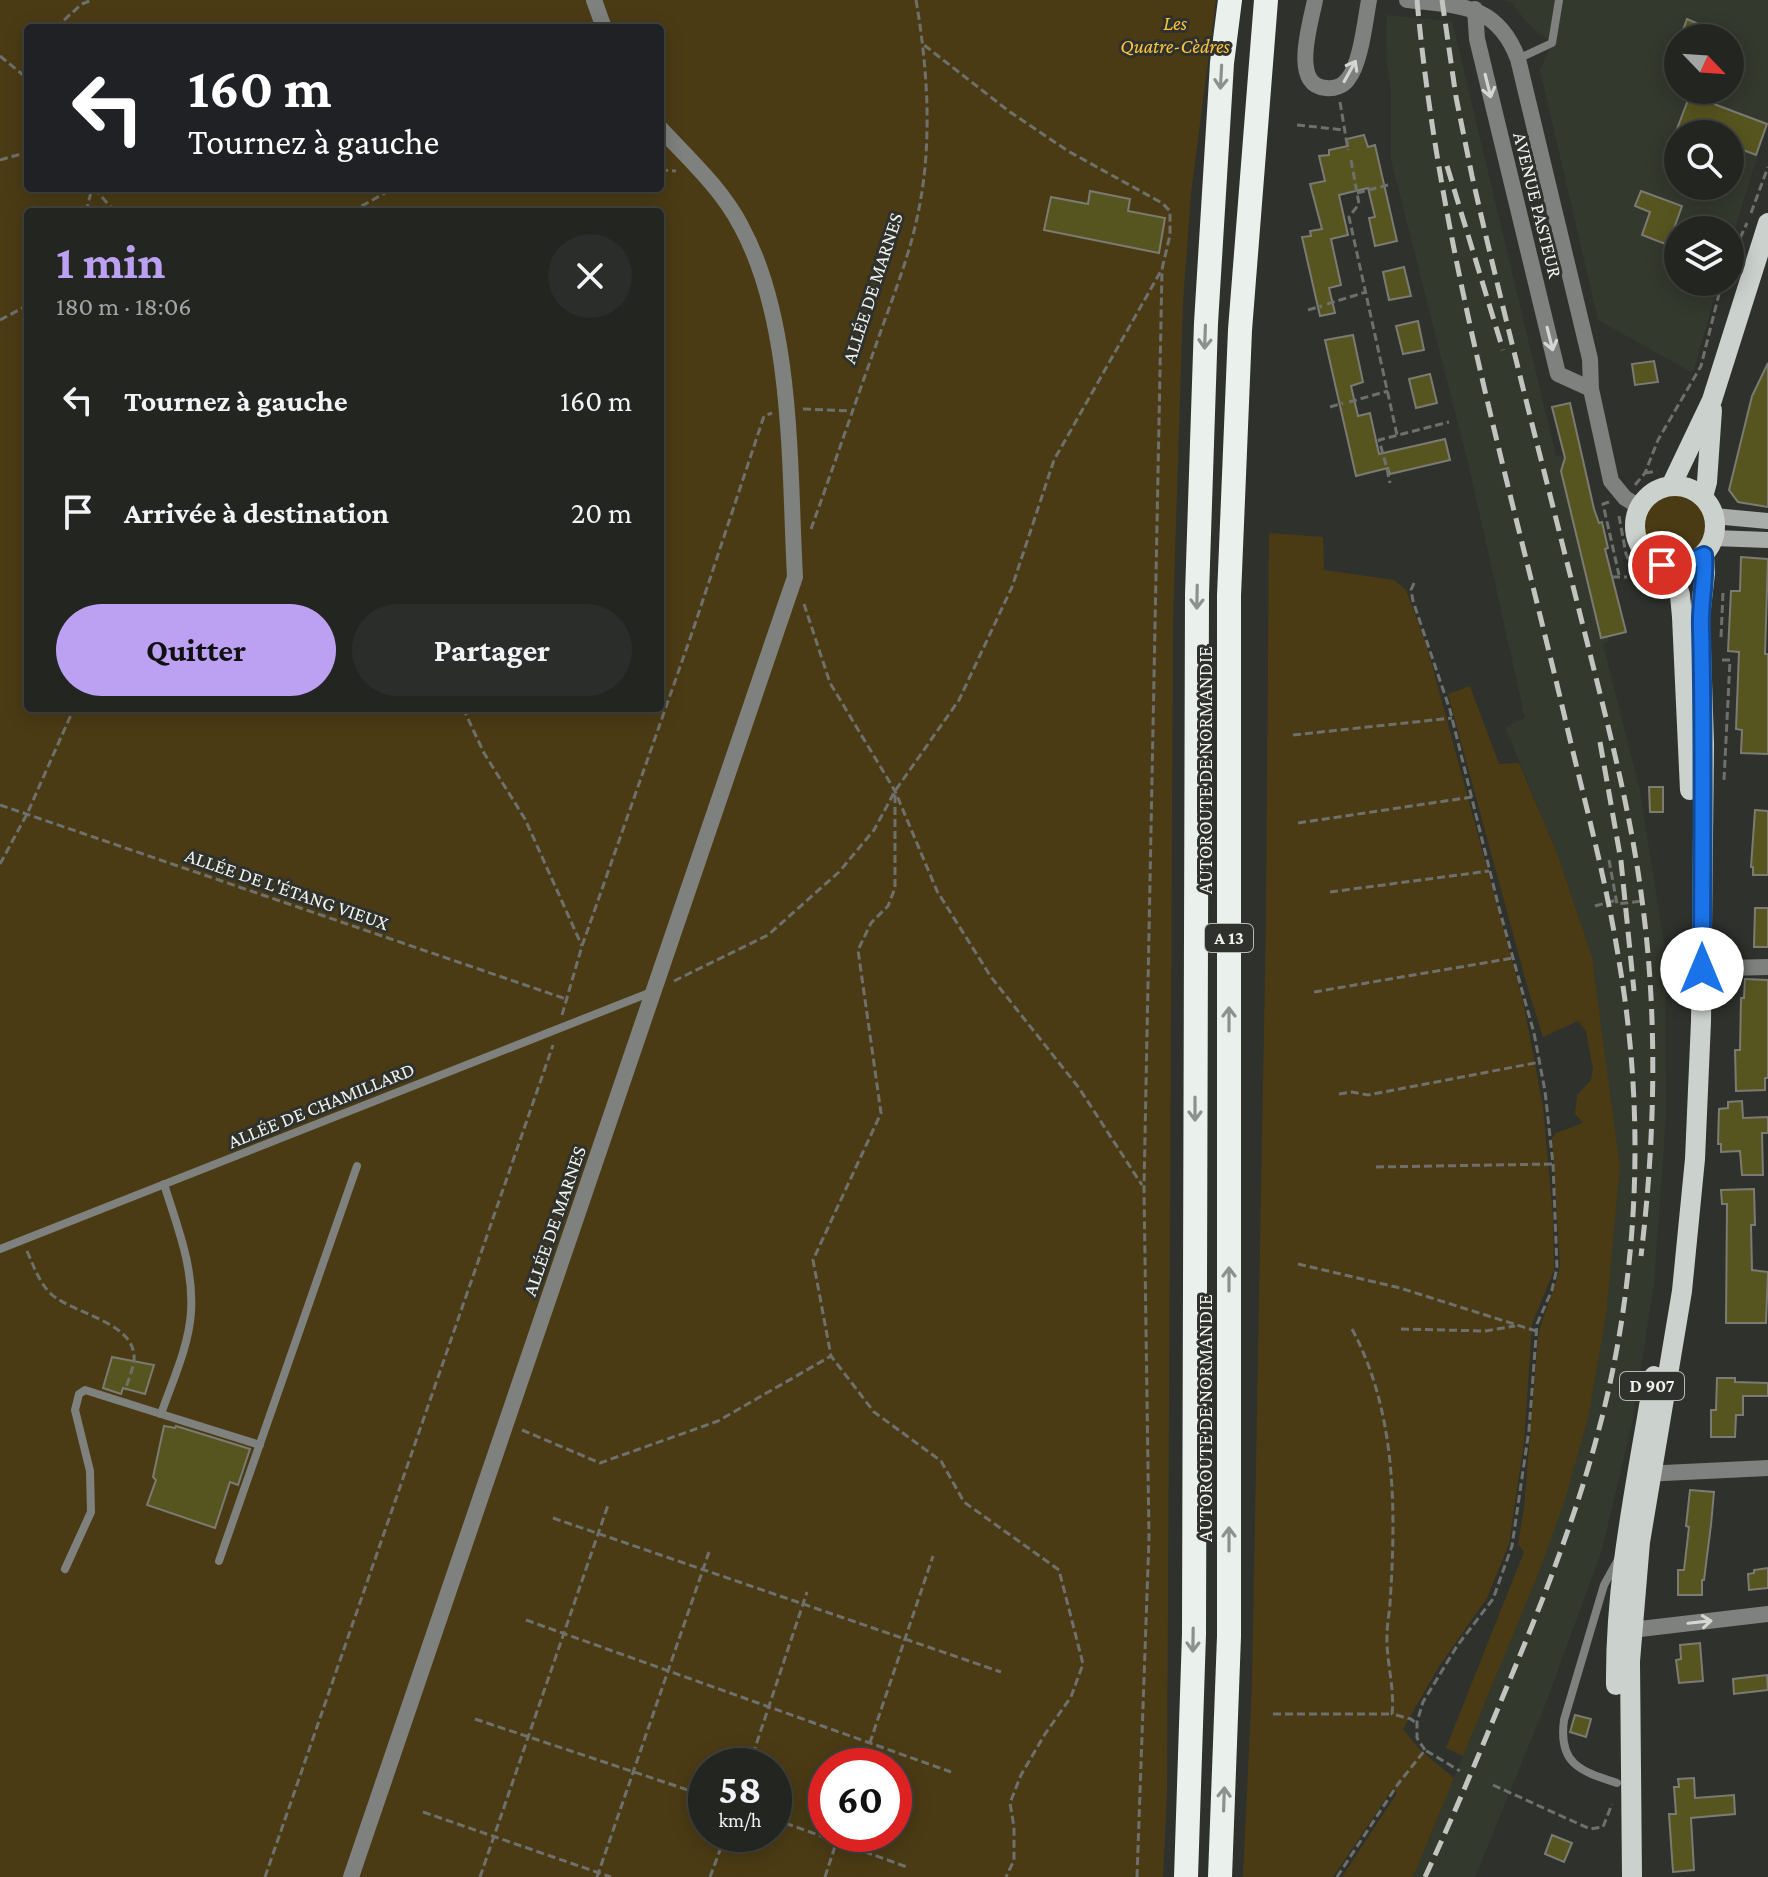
<!DOCTYPE html>
<html lang="fr">
<meta charset="utf-8">
<style>
:root{--surface:#232521;--page:#2b2d2a;--text:#f1f3f6;--muted:#a3a5a5;--line:#40423f;--accent:#bca0f2}
body{margin:0;font-family:"Crimson Pro",serif;background:var(--page);color:var(--text);height:100vh;display:flex;flex-direction:column;font-size:30px;white-space:nowrap}
*{box-sizing:border-box;margin:0}
p{font-size:26px;color:var(--muted)}
.icon{flex:none;width:44px;height:44px;fill:none;stroke:currentColor;stroke-width:2;stroke-linecap:round;stroke-linejoin:round}
.map{position:relative;flex:1;overflow:hidden}
.drawer{position:absolute;left:24px;top:208px;width:640px;height:504px;display:flex;flex-direction:column;background:var(--surface);border-radius:8px;box-shadow:0 4px 20px #0003,0 0 0 2px var(--line)}
.drawer>*{flex:none}
.guide{position:absolute;left:24px;top:24px;width:640px;height:168px;border-radius:8px;box-shadow:0 4px 20px #0003,0 0 0 2px var(--line);background:#202124;color:#fff;overflow:hidden}
.needle{width:52px;rotate:115deg}
.fabs{position:absolute;left:1664px;top:24px;display:grid;gap:16px}
.fabs a{display:grid;place-items:center;width:80px;height:80px;border-radius:50%;background:var(--surface);box-shadow:0 4px 20px #0003,0 0 0 2px var(--line);font-size:40px}
.speed{position:absolute;left:688px;top:1748px;display:flex;gap:16px;font-size:40px;font-weight:700;text-align:center}
.speed>*{display:grid;place-content:center;width:104px;height:104px;border-radius:50%;background:var(--surface);box-shadow:0 4px 20px #0003,0 0 0 2px var(--line);line-height:1}
.speed small{font-size:20px;font-weight:400}
.speed .limit{border:12px solid #d22;background:#fff;color:#111}
.pin{position:absolute;display:grid;place-items:center;width:68px;height:68px;color:#fff;margin:-34px;border:4px solid #fff;border-radius:50%;box-shadow:0 2px 8px #0007}
.me{position:absolute;width:88px;margin:-44px;rotate:0deg;stroke-linejoin:round;filter:drop-shadow(0 0 6px #0008)}
.turn{display:flex;align-items:center;gap:28px;height:168px;padding:0 32px;font-size:36px}
.turn .icon{width:104px;height:104px;stroke-width:2.5}
.turn b{display:block;font-size:56px;line-height:68px}
.round{display:grid;place-items:center;flex:none;width:84px;height:84px;border-radius:42px;background:var(--page)}
.headline{display:flex;align-items:center;justify-content:space-between;height:136px;padding:0 32px}
h1{font-size:48px;font-weight:700;line-height:60px;color:var(--accent)}
.action{display:flex;gap:16px;margin-top:auto;padding:16px 32px}
.action a{flex:1;height:92px;border-radius:48px;background:var(--accent);color:#111;font-size:32px;font-weight:700;line-height:92px;text-align:center}
.action a+a{background:var(--page);color:var(--text)}
ul{padding:0;list-style:none}
li{display:flex;align-items:center;gap:24px;height:112px;padding:0 32px}
li div{flex:1}
li b{display:block;font-size:30px}
li em{font-style:normal}
.map>svg:first-child{display:block}
.built{fill:#34392e;fill-rule:evenodd}
.green{fill:#4b3b15;fill-rule:evenodd}
.building{fill:#57551f;stroke:#7b7b74;stroke-width:2}
.lines{fill:none;stroke-linecap:round;stroke-linejoin:round}
.path{stroke:#6e706c;stroke-width:3;stroke-dasharray:8 4;stroke-linecap:butt}
.lane{stroke:#7e817e;stroke-width:8}
.street{stroke:#7e817e;stroke-width:16}
.secondary{stroke:#aaaeab;stroke-width:16}
.primary{stroke:#cbd1cd;stroke-width:20}
.highway{stroke:#eaf1ec;stroke-width:24}
.rail{stroke:#c2c4c0;stroke-width:5;stroke-dasharray:16 8;stroke-linecap:butt}
.oneway{stroke:#d4d6d2}
.oneway2{stroke:#8c918c}
.route-casing{stroke:#114b97;stroke-width:20}
.route{stroke:#1a73e8;stroke-width:14}
.labels{text-anchor:middle;dominant-baseline:central;stroke-width:6;stroke-linejoin:round;paint-order:stroke}
.shield{fill:#2f312c;stroke:#b6b8b4;stroke-width:2}
.shield-label{font-size:18px;font-weight:bold;fill:#f0f2ee}
.park-label{font-size:20px;font-style:italic;fill:#fbc43f;stroke:#2f312c}
.street-label{font-size:20px;fill:#f0f2ee;stroke:#2f312c}
</style>
<div class="map">
<svg width="1768" height="1877" viewBox="0 0 1768 1877">
<rect width="100%" height="100%" fill="#2f312c"/>
<!-- built -->
<g class="built">
<path d="M1503 0H1768V122L1730 245V230H1678V282H1719L1693 373 1598 320 1540 70 1552 43 1528 24 1512 3ZM1678 38H1730V90H1678ZM1678 134H1730V186H1678Z"/>
<polygon points="1387,15 1452,21 1556,456 1564,455 1566,464 1562,465 1561,471 1569,504 1602,637 1608,637 1609,642 1603,644 1640,791 1665,950 1666,1118 1654,1284 1632,1424 1602,1550 1543,1711 1475,1877 1413,1877 1539,1572 1588,1417 1606,1316 1620,1167 1592,957 1557,853 1505,727 1525,718 1470,471 1391,160 1391,89 1386,60"/>
</g>
<!-- green -->
<g class="green">
<path d="M0 0H1216L1191 193 1183 301 1173 620 1167 1793 1163 1877H0ZM28 28H660V188H28ZM28 212H660V708H28ZM706 1766H774V1834H706ZM826 1766H894V1834H826Z"/>
<circle cx="1675" cy="526" r="31"/>
<polygon points="1269,533 1323,537 1324,570 1394,580 1406,590 1427,647 1523,1001 1543,1107 1553,1217 1554,1270 1532,1324 1524,1442 1509,1544 1487,1598 1438,1668 1403,1729 1419,1749 1454,1778 1413,1877 1342,1877 1397,1793 1393,1788 1333,1877 1243,1877 1252,1686 1266,921"/>
<path d="M1470 686 1499 764 1519 763 1557 853 1592 957 1620 1167 1606 1316 1588 1418 1565 1499 1539 1572 1463 1756 1446 1748 1524 1552 1518 1544 1524 1508 1538 1337C1543 1312 1556 1291 1560 1265L1552 1138 1556 1133 1583 1123 1575 1114 1577 1095 1591 1080 1593 1069 1586 1031 1578 1021 1543 1037 1528 989 1448 694Z"/>
</g>
<!-- building -->
<g class="building">
<polygon points="1687,19 1703,26 1698,38 1680,38"/>
<polygon points="1690,95 1767,124 1756,155 1730,145 1730,134 1675,134"/>
<polygon points="1364,135 1368,147 1375,145 1397,241 1375,246 1369,218 1375,217 1368,188 1339,195 1348,235 1331,239 1341,285 1329,288 1335,313 1320,316 1302,237 1311,236 1310,231 1322,229 1310,184 1325,181 1319,156 1329,155 1329,150 1348,146 1347,139"/>
<polygon points="1090,191 1130,199 1128,211 1165,218 1159,253 1044,230 1051,197 1088,204"/>
<polygon points="1641,191 1682,206 1668,245 1642,235 1650,212 1635,206"/>
<polygon points="1404,267 1411,296 1389,300 1383,272"/>
<polygon points="1418,321 1424,350 1403,354 1396,326"/>
<polygon points="1353,335 1363,382 1351,386 1358,416 1370,413 1379,454 1445,439 1450,460 1390,474 1388,468 1356,476 1325,340"/>
<polygon points="1654,361 1658,382 1635,385 1632,364"/>
<polygon points="1768,363 1768,507 1738,502 1729,490 1752,396"/>
<polygon points="1430,374 1437,403 1416,408 1409,379"/>
<polygon points="1570,403 1594,509 1599,523 1602,522 1608,548 1605,549 1626,632 1601,638 1561,471 1565,458 1552,407"/>
<polygon points="1741,557 1768,559 1765,654 1768,654 1768,754 1741,753 1742,730 1736,729 1739,652 1728,651 1731,591 1740,591"/>
<polygon points="1649,787 1663,787 1663,812 1650,812"/>
<polygon points="1755,810 1768,811 1768,875 1753,875 1753,867 1751,867"/>
<polygon points="1755,908 1768,908 1768,947 1754,947"/>
<polygon points="1745,979 1768,980 1768,1078 1765,1078 1765,1090 1736,1091 1735,1050 1740,1050 1741,998 1744,998"/>
<polygon points="1742,1101 1743,1118 1768,1117 1768,1133 1762,1133 1763,1175 1742,1175 1740,1151 1721,1152 1721,1144 1718,1144 1719,1109 1728,1108 1728,1102"/>
<polygon points="1754,1189 1755,1225 1751,1225 1752,1270 1768,1272 1766,1323 1726,1323 1727,1204 1722,1204 1721,1190"/>
<polygon points="112,1357 154,1365 145,1394 123,1388 121,1394 103,1388"/>
<polygon points="1717,1378 1735,1378 1735,1382 1768,1383 1768,1396 1743,1396 1743,1415 1736,1415 1735,1437 1711,1437 1711,1410 1716,1410"/>
<polygon points="164,1426 175,1428 176,1426 250,1449 238,1485 230,1482 215,1528 147,1505 156,1480 153,1477"/>
<polygon points="1690,1490 1714,1492 1711,1525 1704,1580 1702,1580 1702,1595 1678,1595 1678,1570 1684,1570 1689,1527 1686,1526"/>
<polygon points="1768,1568 1768,1588 1749,1590 1748,1574 1754,1573 1754,1570"/>
<polygon points="1700,1643 1703,1681 1679,1683 1676,1660 1681,1659 1680,1645"/>
<polygon points="1767,1675 1768,1690 1734,1694 1733,1679"/>
<polygon points="1575,1715 1591,1719 1586,1737 1570,1732"/>
<polygon points="1694,1778 1695,1798 1734,1795 1735,1814 1691,1818 1694,1870 1673,1872 1669,1814 1676,1814 1674,1787 1679,1787 1678,1779"/>
<polygon points="1552,1835 1572,1843 1564,1862 1545,1854"/>
</g>
<g class="lines">
<!-- path -->
<g class="path">
<polyline points="55,28 82,4 92,0"/>
<polyline points="0,56 28,79"/>
<polyline points="1340,102 1348,150"/>
<polyline points="1297,125 1344,130"/>
<polyline points="0,160 28,152"/>
<polyline points="1351,160 1359,204 1349,217 1397,435"/>
<polyline points="660,170 676,171"/>
<polyline points="94,188 115,212"/>
<polyline points="1357,193 1392,184"/>
<polyline points="86,212 92,188"/>
<polyline points="351,212 394,188"/>
<polyline points="1751,213 1768,167"/>
<polyline points="1730,260 1747,223"/>
<polyline points="1327,304 1366,292"/>
<polyline points="1308,310 1322,306"/>
<polyline points="0,320 28,305"/>
<polyline points="1349,402 1388,391"/>
<polyline points="1330,407 1343,403"/>
<polyline points="803,409 852,411"/>
<polyline points="1386,465 1379,440 1449,422"/>
<polyline points="1387,469 1390,483"/>
<polyline points="1645,473 1657,471"/>
<polyline points="1635,485 1645,473 1658,440 1701,366 1722,282"/>
<polyline points="1609,502 1603,504 1619,575"/>
<polyline points="1619,516 1626,554 1634,571 1658,582"/>
<path d="M811 529C833 468 854 406 876 345 890 304 908 261 917 218 933 147 928 70 916 0"/>
<polyline points="1612,577 1627,577"/>
<polyline points="1414,583 1411,590 1413,601 1450,710 1499,908 1534,1033 1545,1091 1553,1164 1557,1268 1552,1290 1537,1324 1529,1430 1512,1546 1493,1599 1457,1646 1423,1702 1417,1722 1417,1738 1425,1750"/>
<polyline points="804,604 830,683 895,791 937,891 991,977 1079,1088 1142,1185"/>
<polyline points="1721,637 1723,593"/>
<polyline points="1722,660 1730,660 1724,780"/>
<polyline points="463,708 484,753 525,819 582,946"/>
<polyline points="1293,735 1452,718"/>
<polyline points="895,795 895,888 888,906 871,923 858,950 881,1113 813,1260 831,1356 874,1412 941,1461 964,1502 1059,1570 1083,1664 1071,1697 1045,1734 1021,1775 1010,1803 1014,1827 1014,1860 1006,1877"/>
<polyline points="0,805 566,999"/>
<polyline points="1298,823 1472,797"/>
<polyline points="1609,860 1617,904 1642,901"/>
<polyline points="0,864 27,814 74,708"/>
<polyline points="1330,892 1489,871"/>
<polyline points="1595,906 1617,900"/>
<polyline points="674,981 768,935 839,872 874,830 895,791 959,700 1012,587 1054,460 1162,269 1170,235 1170,211 1162,203 1068,151 1010,112 924,45"/>
<polyline points="1314,992 1513,958"/>
<polyline points="562,1015 582,946 693,630 764,416 772,413"/>
<polyline points="1339,1094 1352,1092 1368,1095 1540,1062"/>
<polyline points="1376,1167 1553,1164"/>
<path d="M27 1251C34 1267 39 1282 51 1294 73 1314 137 1322 134 1360 133 1370 128 1381 125 1390"/>
<polyline points="1298,1264 1400,1288 1536,1331"/>
<path d="M1352 1329C1397 1413 1396 1512 1390 1604 1389 1615 1387 1625 1387 1635 1386 1661 1395 1688 1392 1714L1411 1719 1417 1724"/>
<polyline points="1401,1329 1485,1331 1515,1326"/>
<polyline points="522,1430 600,1463 718,1421 831,1356"/>
<polyline points="553,1518 1001,1672"/>
<polyline points="526,1620 951,1772"/>
<polyline points="1273,1714 1392,1714"/>
<polyline points="475,1719 706,1796"/>
<polyline points="749,1766 807,1592"/>
<polyline points="862,1766 933,1556"/>
<polyline points="1493,1785 1590,1829 1603,1827 1612,1804"/>
<polyline points="423,1812 611,1877"/>
<polyline points="774,1819 907,1867"/>
<polyline points="265,1877 553,1045"/>
<polyline points="480,1877 608,1505"/>
<polyline points="597,1877 709,1552"/>
<polyline points="710,1877 726,1834"/>
<polyline points="825,1877 839,1834"/>
<polyline points="1137,1877 1149,1538 1144,1188 1162,269"/>
<polyline points="1337,1877 1398,1784 1425,1750 1460,1771"/>
</g>
<!-- lane -->
<g class="lane">
<polyline points="1518,59 1552,43 1559,0"/>
<path d="M164 1184C177 1226 194 1267 191 1312 189 1346 172 1382 161 1414L260 1445"/>
<polyline points="0,1249 654,991"/>
<polyline points="219,1561 357,1166"/>
<polyline points="65,1569 91,1512 90,1471 75,1410 79,1394 85,1390 161,1414"/>
<path d="M1617 1783C1580 1771 1558 1764 1564 1720L1604 1585 1619 1558"/>
</g>
<!-- street -->
<g class="street">
<polyline points="594,0 604,28"/>
<path d="M1315 0C1311 22 1290 86 1326 88 1334 89 1343 86 1348 79 1361 63 1365 21 1369 0"/>
<path d="M1407 0C1459 6 1497 3 1518 59L1590 359 1591 389 1611 481 1625 498 1640 507"/>
<polyline points="1475,9 1477,39 1558,374 1591,389"/>
<polyline points="1689,969 1768,967"/>
<polyline points="1643,1474 1768,1468"/>
<polyline points="1623,1631 1768,1614"/>
<path d="M351 1877 795 577C789 468 794 323 741 226 722 189 688 158 660 128"/>
</g>
<!-- secondary -->
<g class="secondary">
<polyline points="1714,516 1768,521"/>
<polyline points="1714,538 1768,540"/>
</g>
<!-- primary -->
<g class="primary">
<polyline points="1671,486 1712,400 1768,223"/>
<circle cx="1675" cy="526" r="40"/>
<polyline points="1703,497 1707,482 1712,410"/>
<polyline points="1672,567 1680,595 1682,617 1690,790"/>
<path d="M1616 1685C1615 1578 1637 1481 1654 1376"/>
<polyline points="1632,1877 1630,1661 1640,1542 1682,1291 1695,1159 1701,1021 1704,744 1700,617 1705,573 1704,555"/>
</g>
<!-- highway -->
<g class="highway">
<polyline points="1186,1877 1194,1634 1197,594 1206,323 1222,63 1230,0"/>
<polyline points="1220,1877 1229,1636 1229,596 1240,330 1266,0"/>
</g>
<!-- rail -->
<g class="rail">
<path d="M1417 0C1439 244 1508 477 1564 714 1583 796 1606 878 1619 961 1637 1066 1640 1174 1627 1281 1610 1429 1563 1553 1506 1689 1480 1752 1454 1815 1425 1877"/>
<path d="M1442 0 1456 97 1472 176C1506 325 1545 474 1582 622 1605 714 1630 806 1642 900 1658 1018 1655 1139 1641 1256"/>
<polyline points="1447,166 1503,350"/>
<polyline points="1600,742 1621,861 1634,991"/>
</g>
</g>
<!-- one-way arrows -->
<defs><path id="oneway-shaft" d="M-6 0H5M1.5-3L5.5 0L1.5 3" fill="none" stroke-width="1.6" stroke-linecap="round" stroke-linejoin="round" transform="scale(2)"/></defs>
<g class="oneway">
<use href="#oneway-shaft" transform="translate(1350 71) rotate(-61)"/>
<use href="#oneway-shaft" transform="translate(1488 86) rotate(76)"/>
<use href="#oneway-shaft" transform="translate(1550 339) rotate(76)"/>
<use href="#oneway-shaft" transform="translate(1700 1622) rotate(-6)"/>
</g>
<g class="oneway2">
<use href="#oneway-shaft" transform="translate(1221 77) rotate(93)"/>
<use href="#oneway-shaft" transform="translate(1205 337) rotate(92)"/>
<use href="#oneway-shaft" transform="translate(1197 597) rotate(91)"/>
<use href="#oneway-shaft" transform="translate(1229 1019) rotate(-90)"/>
<use href="#oneway-shaft" transform="translate(1195 1109) rotate(90)"/>
<use href="#oneway-shaft" transform="translate(1229 1279) rotate(-90)"/>
<use href="#oneway-shaft" transform="translate(1229 1539) rotate(-90)"/>
<use href="#oneway-shaft" transform="translate(1193 1640) rotate(91)"/>
<use href="#oneway-shaft" transform="translate(1224 1799) rotate(-88)"/>
</g>
<g class="lines">
<!-- route casing -->
<g class="route-casing">
<path id="route" d="M1662 565 1680 566 1704 555C1706 579 1700 603 1701 627 1704 741 1702 855 1702 969"/>
</g>
<!-- route -->
<use href="#route" class="route"/>
</g>
<g class="labels">
<!-- shield labels -->
<g class="shield">
<rect x="1205" y="924" width="48" height="28" rx="6"/>
<rect x="1620" y="1372" width="64" height="28" rx="6"/>
</g>
<g class="shield-label">
<text x="1229" y="938">A 13</text>
<text x="1652" y="1386">D 907</text>
</g>
<!-- park labels -->
<g class="park-label">
<text x="1175" y="23">Les<tspan x="1175" dy="23">Quatre-Cèdres</tspan></text>
</g>
<!-- street labels -->
<g class="street-label">
<text transform="translate(1538 205) rotate(76)">AVENUE PASTEUR</text>
<text transform="translate(872 288) rotate(-72)">ALLÉE DE MARNES</text>
<text transform="translate(1205 770) rotate(-90)">AUTOROUTE DE NORMANDIE</text>
<text transform="translate(287 889) rotate(19)">ALLÉE DE L'ÉTANG VIEUX</text>
<text transform="translate(321 1105) rotate(-22)">ALLÉE DE CHAMILLARD</text>
<text transform="translate(554 1221) rotate(-71)">ALLÉE DE MARNES</text>
<text transform="translate(1205 1418) rotate(-90)">AUTOROUTE DE NORMANDIE</text>
</g>
</g>
</svg>
<div class="fabs">
<a><svg class="needle" viewBox="-14 -14 28 28"><path d="M0-13l5 13h-10z" fill="#e53935"/><path d="M0 13l5-13h-10z" fill="#a3a5a5"/></svg></a>
<a><svg class="icon" aria-label="search" viewBox="0 0 24 24"><circle cx="10" cy="10" r="6"/><path d="M15 15l6 6"/></svg></a>
<a><svg class="icon" aria-label="layers" viewBox="0 0 24 24"><path d="M12 4l9 5-9 5-9-5zM3 14l9 5 9-5"/></svg></a>
</div>
<div class="speed"><div>58<small>km/h</small></div><div class="limit">60</div></div>
<div class="pin" style="left:1662px;top:565px;background:#d93025"><svg class="icon" aria-label="arrive" viewBox="0 0 24 24"><path d="M6 21V4h12l-3 4 3 4H6"/></svg></div>
<svg class="me" style="left:1702px;top:969px" viewBox="-20 -20 40 40"><circle r="19" fill="#fff"/><path d="M0-13L10 11 0 6-10 11z" fill="#1a73e8"/></svg>
<div class="guide">
<div class="turn"><svg class="icon" aria-label="left" viewBox="0 0 24 24"><path d="M17 20v-9H6M10 6l-5 5 5 5"/></svg><div><b>160 m</b>Tournez à gauche</div></div>
</div>
<section class="drawer">
<div class="headline"><div><h1>1 min</h1><p>180 m · 18:06</p></div><a class="round"><svg class="icon" aria-label="close" viewBox="0 0 24 24"><path d="M6 6l12 12M18 6L6 18"/></svg></a></div>
<ul>
<li><svg class="icon" aria-label="left" viewBox="0 0 24 24"><path d="M17 20v-9H6M10 6l-5 5 5 5"/></svg><div><b>Tournez à gauche</b></div><em>160 m</em></li>
<li><svg class="icon" aria-label="arrive" viewBox="0 0 24 24"><path d="M6 21V4h12l-3 4 3 4H6"/></svg><div><b>Arrivée à destination</b></div><em>20 m</em></li>
</ul>
<div class="action"><a>Quitter</a><a>Partager</a></div>
</section>
</div>
